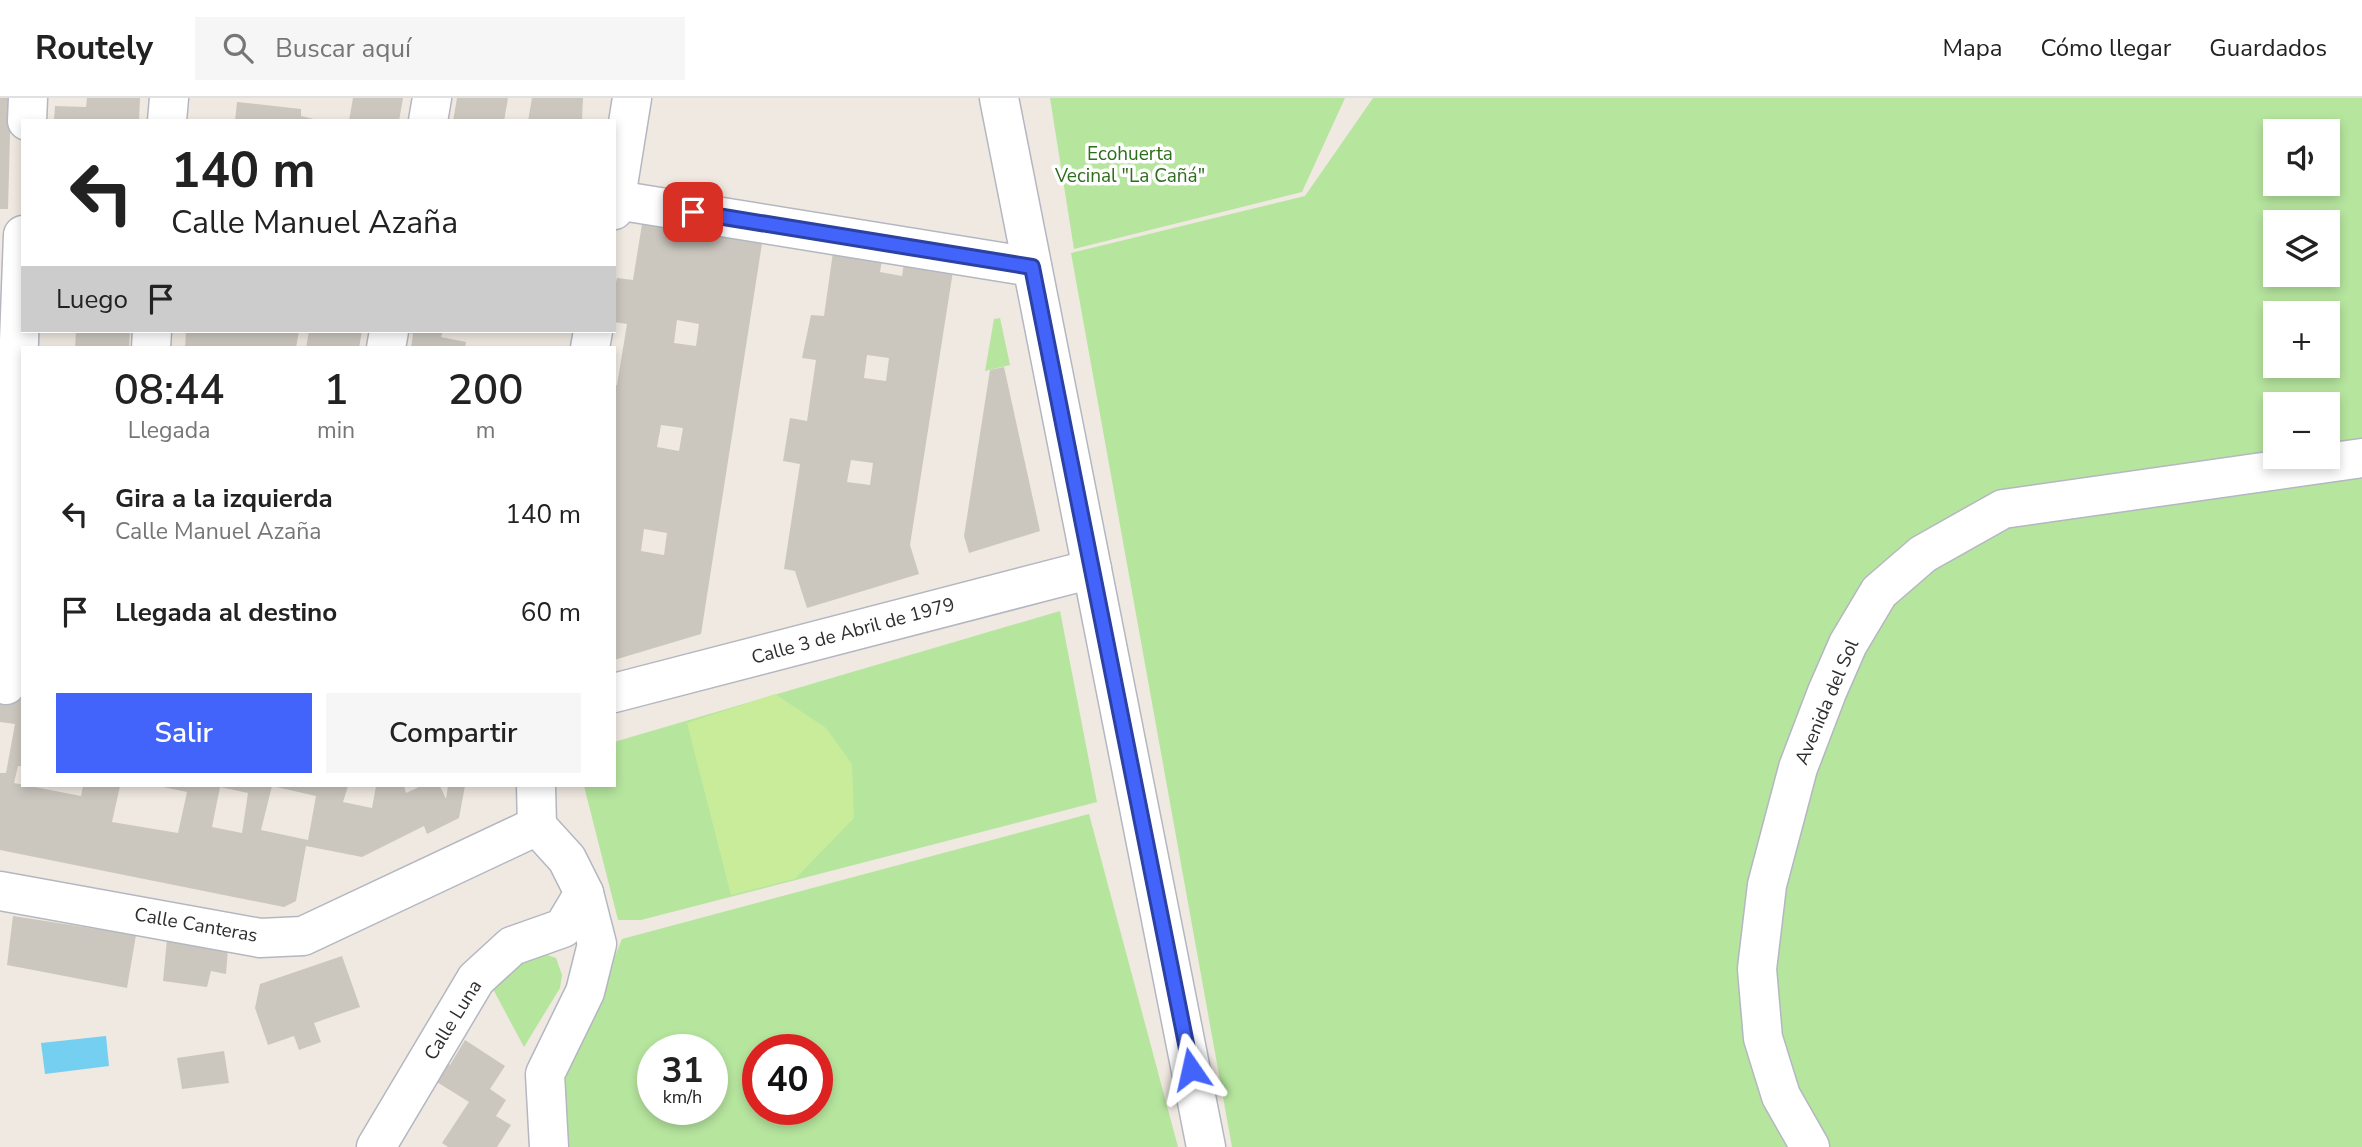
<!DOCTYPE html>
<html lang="es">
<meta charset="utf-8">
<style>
:root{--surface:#fff;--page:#f6f6f6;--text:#222;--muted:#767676;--line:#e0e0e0;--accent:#4264fb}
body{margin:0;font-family:"Nunito Sans",sans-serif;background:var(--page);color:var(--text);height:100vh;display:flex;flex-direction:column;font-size:26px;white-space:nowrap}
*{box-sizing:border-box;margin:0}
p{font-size:23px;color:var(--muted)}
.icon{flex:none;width:38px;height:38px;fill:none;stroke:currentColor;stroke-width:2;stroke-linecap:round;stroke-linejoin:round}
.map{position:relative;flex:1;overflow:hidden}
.panel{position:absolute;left:21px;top:248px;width:595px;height:441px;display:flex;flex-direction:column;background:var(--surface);border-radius:0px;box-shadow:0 4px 10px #0003}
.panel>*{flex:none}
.guide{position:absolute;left:21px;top:21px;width:595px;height:214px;border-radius:0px;box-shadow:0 4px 10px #0003;background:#fff;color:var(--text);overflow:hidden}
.fabs{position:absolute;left:2263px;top:21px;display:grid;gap:14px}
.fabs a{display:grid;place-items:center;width:77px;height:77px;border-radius:0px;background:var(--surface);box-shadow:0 4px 10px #0003;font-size:35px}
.speed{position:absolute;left:637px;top:936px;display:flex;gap:14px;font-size:35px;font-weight:700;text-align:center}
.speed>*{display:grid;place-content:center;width:91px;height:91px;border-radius:50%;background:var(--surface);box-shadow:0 4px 10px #0003;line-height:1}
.speed small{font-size:18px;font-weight:400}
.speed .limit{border:10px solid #d22;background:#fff;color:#111}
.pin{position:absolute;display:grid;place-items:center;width:60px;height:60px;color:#fff;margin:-30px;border-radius:14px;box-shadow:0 4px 10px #0006}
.me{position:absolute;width:77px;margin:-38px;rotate:349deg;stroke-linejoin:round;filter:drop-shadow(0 0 5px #0008)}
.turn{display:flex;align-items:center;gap:24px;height:147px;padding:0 35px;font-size:32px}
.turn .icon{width:91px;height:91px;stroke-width:2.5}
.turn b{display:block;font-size:49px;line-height:60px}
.then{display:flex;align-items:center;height:66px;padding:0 35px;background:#0003;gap:14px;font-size:26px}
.eta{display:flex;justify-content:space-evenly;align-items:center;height:119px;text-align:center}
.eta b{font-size:42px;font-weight:600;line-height:49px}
.action{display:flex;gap:14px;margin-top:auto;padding:14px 35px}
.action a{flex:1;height:80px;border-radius:0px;background:var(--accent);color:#fff;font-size:28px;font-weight:600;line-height:80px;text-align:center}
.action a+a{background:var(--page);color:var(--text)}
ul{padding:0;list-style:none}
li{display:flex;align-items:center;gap:21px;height:98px;padding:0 35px}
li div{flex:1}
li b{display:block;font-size:26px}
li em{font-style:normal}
header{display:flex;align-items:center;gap:42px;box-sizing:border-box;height:98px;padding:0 35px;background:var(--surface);border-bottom:2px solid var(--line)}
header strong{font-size:33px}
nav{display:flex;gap:38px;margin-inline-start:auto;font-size:24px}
.search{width:490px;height:63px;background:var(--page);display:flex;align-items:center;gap:18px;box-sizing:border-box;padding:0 24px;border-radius:0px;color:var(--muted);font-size:26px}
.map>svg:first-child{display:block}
.green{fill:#b6e59e;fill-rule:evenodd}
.pitch{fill:#c9ec9a}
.water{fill:#75cff0}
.building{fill:#cbc7bf;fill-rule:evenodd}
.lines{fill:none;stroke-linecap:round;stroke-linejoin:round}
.minor-casing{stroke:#b4b7c1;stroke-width:41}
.tertiary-casing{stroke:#b4b7c1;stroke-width:41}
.minor{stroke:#fff;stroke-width:38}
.tertiary{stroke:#fff;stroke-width:38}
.route-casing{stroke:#2b41a3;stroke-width:18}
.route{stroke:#4264fb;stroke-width:12}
.labels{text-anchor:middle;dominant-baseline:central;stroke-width:7;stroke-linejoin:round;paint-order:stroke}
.park-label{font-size:19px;fill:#2c6e1b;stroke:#fff}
.street-label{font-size:19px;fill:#2e2e2e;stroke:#fff}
</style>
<header>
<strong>Routely</strong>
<div class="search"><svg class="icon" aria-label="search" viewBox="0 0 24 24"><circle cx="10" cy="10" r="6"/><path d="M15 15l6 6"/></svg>Buscar aquí</div>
<nav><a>Mapa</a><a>Cómo llegar</a><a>Guardados</a></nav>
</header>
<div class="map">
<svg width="2362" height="1049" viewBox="0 0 2362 1049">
<rect width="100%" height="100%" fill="#efe9e1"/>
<!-- green -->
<g class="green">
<polygon points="1050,0 1345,0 1302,94 1074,151"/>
<path d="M1373 0H2362V1049H1232L1071 155 1305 98ZM2275 33H2328V86H2275ZM2275 124H2328V177H2275ZM2275 215H2328V268H2275ZM2275 306H2328V359H2275Z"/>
<polygon points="1000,220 1010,267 985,273 994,221"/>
<polygon points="1060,513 1097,704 641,822 618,822 584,688 614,688 614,644"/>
<path d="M1089 716 1178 1049H566L562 988 622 841ZM653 952H712V1012H653ZM758 952H817V1012H758Z"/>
<polygon points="536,853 556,860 562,877 560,890 524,949 494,893 497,872"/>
</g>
<!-- pitch -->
<polygon class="pitch" points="775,596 826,630 852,666 854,720 795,781 731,797 687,625"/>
<!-- water -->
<polygon class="water" points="106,938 109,968 45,976 41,945"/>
<!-- building -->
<g class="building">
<polygon points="0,0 11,0 8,111 0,111"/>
<polygon points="87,0 140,0 139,23 54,23 55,8 86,9"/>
<polygon points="353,0 403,0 399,23 349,23"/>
<polygon points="457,0 508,0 504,23 453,23"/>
<polygon points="532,0 583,0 582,23 528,23"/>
<polygon points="237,4 301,11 301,18 322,23 235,23"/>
<path d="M643 120 692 128 690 139 712 143 714 131 763 139 701 536 614 562V287H617L627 226 614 224V194L617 180 633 182ZM677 222 699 226 696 248 674 245ZM661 327 683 330 679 353 657 349ZM644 431 667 435 664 457 641 453Z"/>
<path d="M833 154 882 162 880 174 902 178 904 165 953 173 910 447 919 476 807 510 795 473 784 471 800 366 783 363 790 320 807 323 816 262 802 260 811 217 824 218ZM867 257 889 260 886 283 864 280ZM851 362 873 365 870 387 847 384Z"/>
<polygon points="76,233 130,233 129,250 75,250"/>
<polygon points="186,233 299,233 296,250 185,250"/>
<polygon points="309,233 362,233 359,250 306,250"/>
<polygon points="405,233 443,233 441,239 466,244 465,250 411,250 413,236"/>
<polygon points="1004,269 1040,433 969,455 964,438 990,272"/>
<path d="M0 596 23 600V668H18L14 685 81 698 83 688H120L112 724 178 735 187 694 158 688H272L261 732 308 742 316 698 272 688H348L343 704 372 710 376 688H404L406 695 421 688H440L446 701 448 688H465L459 720 427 736 424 728 362 759 306 748 296 803 284 809 0 752V675H6L15 626 0 624ZM220 689 248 695 242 735 212 729Z"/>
<polygon points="13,818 136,837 127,890 7,867"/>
<polygon points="167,841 228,851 226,876 211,873 207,889 163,883"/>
<polygon points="342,858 360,909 314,925 321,944 299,952 294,938 268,947 255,910 260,886"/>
<polygon points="465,942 505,968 490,991 506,1002 496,1018 511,1027 497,1049 448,1049 442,1045 469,1004 432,981 443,963 450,967"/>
<polygon points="224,953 229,985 182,991 177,960"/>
</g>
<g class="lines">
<!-- minor casing -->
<g class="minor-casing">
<g id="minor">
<polyline points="27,23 28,0"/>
<polyline points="167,23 169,0"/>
<polyline points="428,23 432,0"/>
<polyline points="616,102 1032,169"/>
<polyline points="614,112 632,0"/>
<polyline points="151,250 152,233"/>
<polyline points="386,250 389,233"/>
<polyline points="590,250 593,233"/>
<polyline points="6,587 23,137"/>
<polyline points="614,595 1092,471"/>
<polyline points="536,688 537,728 567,761 584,795 597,846 585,894 545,976 549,1049"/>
<polyline points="0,793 260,840 303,838 537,728"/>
<polyline points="376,1049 476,881 512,848 563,830 584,795"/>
<polyline points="1810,1049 1781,998 1763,940 1757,871 1767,787 1798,670 1827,594 1848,546 1879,494 1923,456 2003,411 2362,360"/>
</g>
</g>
<!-- tertiary casing -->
<g class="tertiary-casing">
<polyline id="tertiary" points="999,0 1206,1049"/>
</g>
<!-- minor -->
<use href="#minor" class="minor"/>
<!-- tertiary -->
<use href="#tertiary" class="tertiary"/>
</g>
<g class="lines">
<!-- route casing -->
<g class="route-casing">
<polyline id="route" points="693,114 1032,169 1191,971"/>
</g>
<!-- route -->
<use href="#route" class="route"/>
</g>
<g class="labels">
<!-- park labels -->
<g class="park-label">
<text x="1130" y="56">Ecohuerta<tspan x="1130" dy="22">Vecinal "La Cañá"</tspan></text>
</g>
<!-- street labels -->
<g class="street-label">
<text transform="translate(853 533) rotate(-15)">Calle 3 de Abril de 1979</text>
<text transform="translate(1827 604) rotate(-67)">Avenida del Sol</text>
<text transform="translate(196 827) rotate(10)">Calle Canteras</text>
<text transform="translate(453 922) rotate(-58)">Calle Luna</text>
</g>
</g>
</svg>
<div class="fabs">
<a><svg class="icon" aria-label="sound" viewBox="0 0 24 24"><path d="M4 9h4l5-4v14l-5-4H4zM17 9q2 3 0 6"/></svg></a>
<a><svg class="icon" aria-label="layers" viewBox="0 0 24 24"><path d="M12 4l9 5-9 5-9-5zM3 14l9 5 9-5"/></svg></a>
<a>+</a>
<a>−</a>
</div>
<div class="speed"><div>31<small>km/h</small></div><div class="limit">40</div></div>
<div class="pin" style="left:693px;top:114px;background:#d93025"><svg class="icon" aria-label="arrive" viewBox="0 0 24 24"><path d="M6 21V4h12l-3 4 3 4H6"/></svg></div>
<svg class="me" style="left:1191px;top:971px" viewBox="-20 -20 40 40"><path d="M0-17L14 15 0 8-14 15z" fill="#4264fb" stroke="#fff" stroke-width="4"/></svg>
<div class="guide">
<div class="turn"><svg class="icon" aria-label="left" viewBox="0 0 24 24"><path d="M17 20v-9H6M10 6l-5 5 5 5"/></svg><div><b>140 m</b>Calle Manuel Azaña</div></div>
<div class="then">Luego<svg class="icon" aria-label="arrive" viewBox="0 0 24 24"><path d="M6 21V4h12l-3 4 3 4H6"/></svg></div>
</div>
<section class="panel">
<div class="eta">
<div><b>08:44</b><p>Llegada</p></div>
<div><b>1</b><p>min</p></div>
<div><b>200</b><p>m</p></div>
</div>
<ul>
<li><svg class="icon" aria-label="left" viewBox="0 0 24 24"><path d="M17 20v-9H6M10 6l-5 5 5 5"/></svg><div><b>Gira a la izquierda</b><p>Calle Manuel Azaña</p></div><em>140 m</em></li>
<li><svg class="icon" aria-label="arrive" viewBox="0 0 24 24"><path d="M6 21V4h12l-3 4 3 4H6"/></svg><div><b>Llegada al destino</b></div><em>60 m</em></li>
</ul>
<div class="action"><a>Salir</a><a>Compartir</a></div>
</section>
</div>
